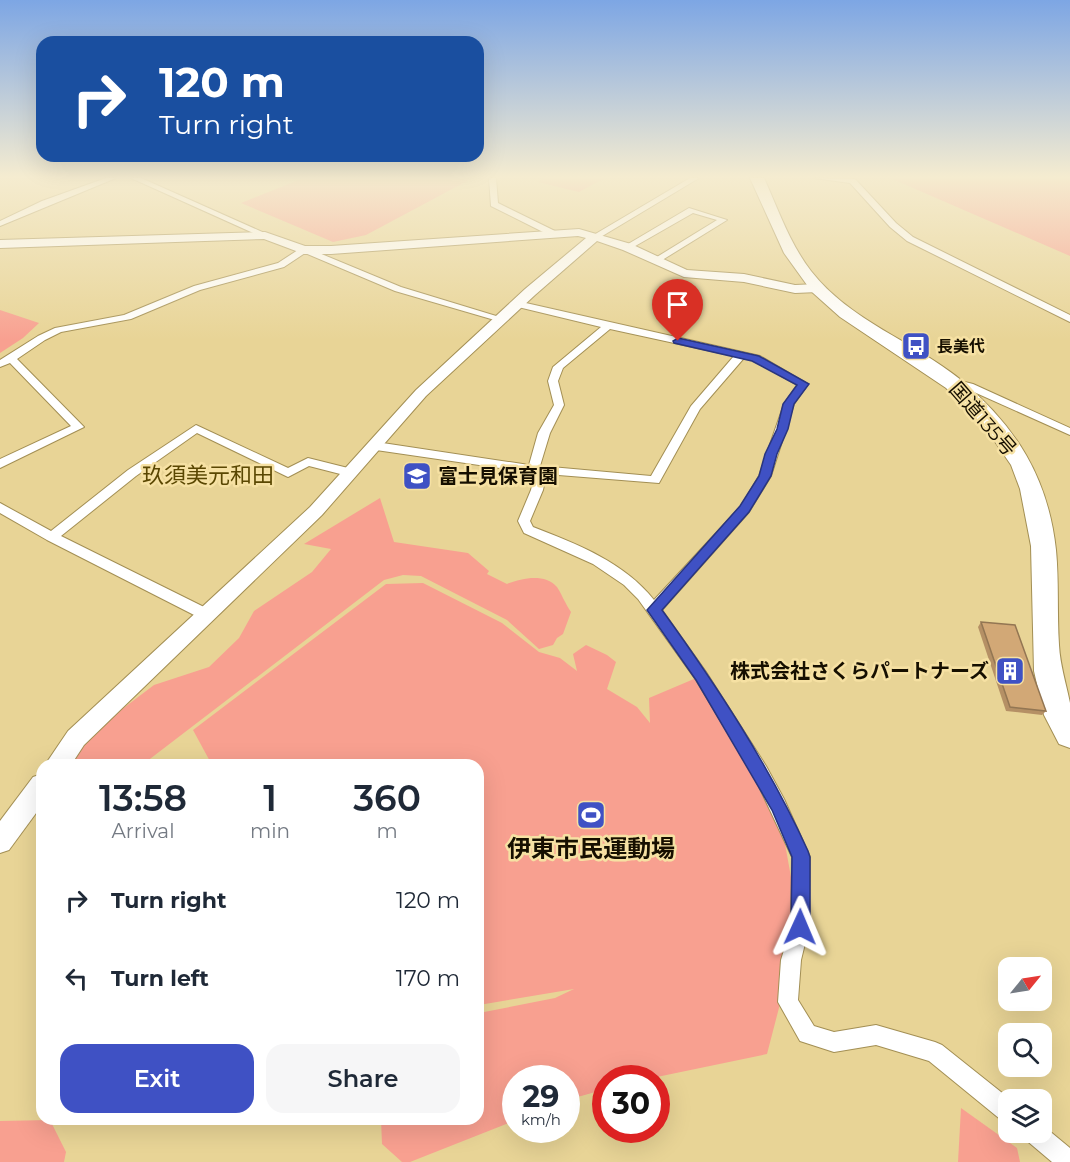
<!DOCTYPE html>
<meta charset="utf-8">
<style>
:root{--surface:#fff;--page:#f6f6f7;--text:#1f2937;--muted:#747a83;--accent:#3f51c4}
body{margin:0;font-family:Montserrat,"Noto Sans JP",sans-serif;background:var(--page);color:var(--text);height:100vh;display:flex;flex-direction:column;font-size:22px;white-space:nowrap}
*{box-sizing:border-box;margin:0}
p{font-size:20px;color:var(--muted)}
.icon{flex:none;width:33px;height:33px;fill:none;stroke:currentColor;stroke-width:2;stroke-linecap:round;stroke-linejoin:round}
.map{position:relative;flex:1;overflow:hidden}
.details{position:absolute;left:36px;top:759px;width:448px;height:366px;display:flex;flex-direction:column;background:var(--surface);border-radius:18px;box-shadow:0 6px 24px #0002}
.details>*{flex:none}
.guide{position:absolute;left:36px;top:36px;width:448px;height:126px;border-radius:18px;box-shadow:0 6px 24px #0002;background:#1a4fa0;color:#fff;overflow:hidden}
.needle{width:39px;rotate:60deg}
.controls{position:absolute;left:998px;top:957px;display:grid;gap:12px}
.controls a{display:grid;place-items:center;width:54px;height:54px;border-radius:12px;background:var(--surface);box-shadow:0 6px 24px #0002;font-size:30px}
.speed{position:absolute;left:502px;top:1065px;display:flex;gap:12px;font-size:30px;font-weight:700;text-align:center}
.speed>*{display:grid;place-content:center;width:78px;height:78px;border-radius:50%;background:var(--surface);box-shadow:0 6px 24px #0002;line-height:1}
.speed small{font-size:15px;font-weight:400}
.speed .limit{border:9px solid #d22;background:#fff;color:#111}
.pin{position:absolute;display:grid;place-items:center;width:51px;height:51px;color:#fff;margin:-62px -26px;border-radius:50% 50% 50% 0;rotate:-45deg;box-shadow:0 0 6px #0007}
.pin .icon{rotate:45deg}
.me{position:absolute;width:66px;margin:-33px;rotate:1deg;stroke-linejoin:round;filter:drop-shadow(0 0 4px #0008)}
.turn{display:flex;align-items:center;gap:21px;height:126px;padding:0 24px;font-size:27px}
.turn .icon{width:78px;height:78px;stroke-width:2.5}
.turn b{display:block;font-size:42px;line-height:51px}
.eta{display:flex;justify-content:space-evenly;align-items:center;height:102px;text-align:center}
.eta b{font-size:36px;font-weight:600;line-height:42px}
.cta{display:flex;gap:12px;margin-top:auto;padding:12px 24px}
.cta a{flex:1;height:69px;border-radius:18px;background:var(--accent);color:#fff;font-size:24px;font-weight:600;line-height:69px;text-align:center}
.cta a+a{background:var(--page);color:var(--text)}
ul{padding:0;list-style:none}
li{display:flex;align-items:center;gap:18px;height:78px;padding:0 24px}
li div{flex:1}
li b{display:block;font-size:22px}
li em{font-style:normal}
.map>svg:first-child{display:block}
.green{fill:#f8a090}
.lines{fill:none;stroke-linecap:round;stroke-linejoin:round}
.street-casing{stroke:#a38f54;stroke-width:2}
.secondary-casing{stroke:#a38f54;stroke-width:2}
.highway-casing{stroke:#a38f54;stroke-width:2}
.street{fill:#fff;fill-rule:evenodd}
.secondary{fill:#fff;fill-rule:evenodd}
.highway{fill:#fff;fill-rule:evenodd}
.wall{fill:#b59065}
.building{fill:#d2a876;stroke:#937653;stroke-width:1.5}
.route{fill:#3f51c4;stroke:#29357f;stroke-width:1.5}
.labels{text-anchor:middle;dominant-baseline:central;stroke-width:5;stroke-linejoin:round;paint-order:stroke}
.far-poi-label{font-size:16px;font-weight:bold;fill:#160f00;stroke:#f6e1a3;text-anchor:start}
.street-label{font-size:20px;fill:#160f00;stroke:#f6e1a3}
.poi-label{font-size:20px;font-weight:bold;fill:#160f00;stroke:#f6e1a3;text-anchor:start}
.quarter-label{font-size:22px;fill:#5a4702;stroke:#f6e1a3}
.near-poi-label{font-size:24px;font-weight:bold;fill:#160f00;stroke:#f6e1a3}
</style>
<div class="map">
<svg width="1070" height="1162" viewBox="0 0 1070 1162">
<rect width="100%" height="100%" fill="#e8d496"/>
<!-- green -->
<g class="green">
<polygon points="304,178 461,178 469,180 366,235 333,242 241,203"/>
<polygon points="544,178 605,178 579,192 538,182"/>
<polygon points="890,178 1070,178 1070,256"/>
<polygon points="0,310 39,323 23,338 0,353"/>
<path d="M380 498 394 542 468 553 489 571 487 574 507 584C522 578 545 573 557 587 560 591 566 605 571 612L563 634 557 638 553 645 539 649 507 620 421 576 403 575 384 580 142 765H72L80 741 154 685 209 667 239 638 254 611 312 572 331 549 304 544Z"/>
<polygon points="423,583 502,623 539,652 560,658 577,671 573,654 586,645 607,655 616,662 607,689 637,707 650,723 649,698 701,676 778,805 800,927 767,1054 652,1078 606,1078 606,1089 567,1100 567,1078 516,1078 516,1120 410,1162 402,1162 382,1144 381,1119 478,1119 479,1013 555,998 574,989 479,1005 478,765 212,765 193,730 386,584"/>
<polygon points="961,1108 1017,1148 1020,1162 958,1162"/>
<polygon points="50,1120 66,1152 64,1162 0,1162 0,1121"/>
</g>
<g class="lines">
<!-- street casing -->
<g class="street-casing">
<g id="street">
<polygon points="106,178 116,178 0,226 0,221 42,201"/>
<polygon points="131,178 141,178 269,235 262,237"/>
<polygon points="489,178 496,178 498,203 557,232 557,236 551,236 491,206"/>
<polygon points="690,178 699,178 599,238 592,236"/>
<polygon points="814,178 855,179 896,223 913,237 1070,315 1070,322 907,241 890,227 850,183"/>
<polygon points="689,208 727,220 659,262 652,260 717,220 693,213 630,249 623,247"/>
<polygon points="301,248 307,248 401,287 506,319 498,321 395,291 305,253 284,267 200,290 131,319 61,332 45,340 17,359 84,427 0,468 0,459 71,426 10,363 0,367 0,360 38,336 55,328 124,315 194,286 278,263"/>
<path d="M517 301 760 356 808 384 794 404 771 476 749 512 662 610 706 672 766 766 784 799 810 857 809 927 801 960 798 1000 814 1026 834 1032 876 1025 935 1042 942 1045 1011 1100H1008V1122L1000 1119 929 1061 876 1045 834 1052 800 1041 778 1002 781 960 791 927 792 857 754 776 696 680 638 599 624 585 593 564 524 533 518 521 531 490 535 473 376 450 370 446 376 442 529 465 538 433 554 405 548 381 553 367 601 327 514 306V302ZM610 329 734 356 691 406 651 476 540 466 550 433 564 405 558 381 563 368ZM744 358 753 360 797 385 784 404 759 476 741 506 654 600C624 562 577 544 533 527L530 521 543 490 546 474 659 483 700 409Z"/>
<polygon points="953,379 973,384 1070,428 1070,435 965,388 949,384 948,382"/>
<polygon points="196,425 288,468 308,458 356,470 358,473 352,477 309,466 288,477 197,433 136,476 61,536 210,610 212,614 210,618 200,618 47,540 0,513 0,503 51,531 128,470"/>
<polygon points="1041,1124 1070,1148 1070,1162 1052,1162 1026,1140 1023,1132 1041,1132"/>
</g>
</g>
<!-- secondary casing -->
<g class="secondary-casing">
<g id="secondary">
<polygon points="579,229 631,244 687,270 744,274 795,285 818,284 824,288 818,292 795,293 744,282 684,277 623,250 597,241 535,295 426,396 322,515 84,745 71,765 45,765 68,731 310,507 416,390 525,289 586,238 578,236 331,254 304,254 264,239 0,248 0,240 265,232 305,246 331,246"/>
<polygon points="42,774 42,805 9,850 0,853 0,821 33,777"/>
</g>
</g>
<!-- highway casing -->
<g class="highway-casing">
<path id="highway" d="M750 178H764C778 209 790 244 811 271 850 321 913 341 961 380 1016 427 1048 477 1056 550 1059 581 1057 613 1059 645 1060 665 1066 683 1070 703 1070 717 1070 734 1070 748L1059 744 1044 715 1034 671 1031 546 1020 489 1011 465 985 427 946 388 840 317 812 292 784 253Z"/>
</g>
<!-- street -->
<use href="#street" class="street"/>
<!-- secondary -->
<use href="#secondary" class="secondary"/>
<!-- highway -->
<use href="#highway" class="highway"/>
</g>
<!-- wall -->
<polygon class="wall" points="981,622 1046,711 1042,715 1006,711 978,627"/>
<!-- building -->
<polygon class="building" points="981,622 1015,625 1046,711 1010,707"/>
<!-- sky -->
<linearGradient id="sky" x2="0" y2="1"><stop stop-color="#7da6e4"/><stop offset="0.52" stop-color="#f5ecd0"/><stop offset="1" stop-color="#f5ecd0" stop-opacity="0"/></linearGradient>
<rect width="1070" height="340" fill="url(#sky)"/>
<!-- route -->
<path class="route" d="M678 338 759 356 809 384 794 404 788 429 777 454 771 476 749 512 662 610C717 686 769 765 808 851L810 857V927L807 934 800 936 793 934 791 927 792 857 772 810 696 680 647 610 740 506 759 476 765 454 777 429 783 404 797 385 752 361 674 343 673 341Z"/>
<!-- icons -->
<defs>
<g id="bus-square" transform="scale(1.5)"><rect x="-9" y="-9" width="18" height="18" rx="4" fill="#3f51c4" stroke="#f6e1a3"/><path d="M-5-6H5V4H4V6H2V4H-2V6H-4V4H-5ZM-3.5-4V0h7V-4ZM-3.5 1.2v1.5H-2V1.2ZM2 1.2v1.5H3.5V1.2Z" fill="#fff"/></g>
<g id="school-square" transform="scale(1.5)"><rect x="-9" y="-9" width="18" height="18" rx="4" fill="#3f51c4" stroke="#f6e1a3"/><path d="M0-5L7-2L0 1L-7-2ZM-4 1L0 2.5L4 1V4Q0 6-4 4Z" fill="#fff"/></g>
<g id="building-square" transform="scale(1.5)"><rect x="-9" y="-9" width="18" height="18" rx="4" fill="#3f51c4" stroke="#f6e1a3"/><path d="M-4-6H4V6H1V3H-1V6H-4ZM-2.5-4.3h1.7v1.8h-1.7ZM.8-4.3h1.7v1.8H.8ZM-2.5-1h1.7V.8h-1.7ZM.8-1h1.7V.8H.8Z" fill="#fff"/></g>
<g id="stadium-square" transform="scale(1.5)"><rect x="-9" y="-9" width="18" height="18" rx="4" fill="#3f51c4" stroke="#f6e1a3"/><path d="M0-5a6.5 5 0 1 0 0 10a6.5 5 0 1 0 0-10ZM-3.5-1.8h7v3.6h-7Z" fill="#fff"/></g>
</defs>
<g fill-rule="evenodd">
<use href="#bus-square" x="916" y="346"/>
<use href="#school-square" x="417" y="476"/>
<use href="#building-square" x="1010" y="671"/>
<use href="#stadium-square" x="591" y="815"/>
</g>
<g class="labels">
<!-- far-poi labels -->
<g class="far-poi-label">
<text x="937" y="346">長美代</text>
</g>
<!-- street labels -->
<g class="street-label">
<text transform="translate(983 419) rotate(49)">国道135号</text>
</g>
<!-- poi labels -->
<g class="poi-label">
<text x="438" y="476">富士見保育園</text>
<text x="989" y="671" text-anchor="end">株式会社さくらパートナーズ</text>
</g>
<!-- quarter labels -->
<g class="quarter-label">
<text x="208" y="475">玖須美元和田</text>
</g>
<!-- near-poi labels -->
<g class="near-poi-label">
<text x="591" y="848">伊東市民運動場</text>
</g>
</g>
</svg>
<div class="controls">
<a><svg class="needle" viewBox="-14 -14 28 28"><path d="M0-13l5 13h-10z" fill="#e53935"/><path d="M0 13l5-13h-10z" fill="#747a83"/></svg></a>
<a><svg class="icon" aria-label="search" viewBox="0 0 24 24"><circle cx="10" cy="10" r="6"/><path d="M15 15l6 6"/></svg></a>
<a><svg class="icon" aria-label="layers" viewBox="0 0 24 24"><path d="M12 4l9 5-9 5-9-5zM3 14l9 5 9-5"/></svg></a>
</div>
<div class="speed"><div>29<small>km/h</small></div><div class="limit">30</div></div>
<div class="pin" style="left:678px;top:341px;background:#d93025"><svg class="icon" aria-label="arrive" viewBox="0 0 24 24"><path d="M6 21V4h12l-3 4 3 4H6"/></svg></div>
<svg class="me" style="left:800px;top:927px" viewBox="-20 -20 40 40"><path d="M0-17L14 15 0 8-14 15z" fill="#3f51c4" stroke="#fff" stroke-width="4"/></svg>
<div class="guide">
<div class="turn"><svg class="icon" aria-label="right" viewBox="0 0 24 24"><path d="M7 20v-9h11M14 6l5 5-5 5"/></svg><div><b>120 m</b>Turn right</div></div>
</div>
<section class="details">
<div class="eta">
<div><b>13:58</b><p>Arrival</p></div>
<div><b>1</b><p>min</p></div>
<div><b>360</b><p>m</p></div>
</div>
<ul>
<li><svg class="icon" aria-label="right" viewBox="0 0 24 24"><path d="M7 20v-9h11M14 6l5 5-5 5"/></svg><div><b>Turn right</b></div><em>120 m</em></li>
<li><svg class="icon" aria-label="left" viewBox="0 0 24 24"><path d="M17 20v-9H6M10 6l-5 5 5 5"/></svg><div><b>Turn left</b></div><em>170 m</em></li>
</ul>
<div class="cta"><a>Exit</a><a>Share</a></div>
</section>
</div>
